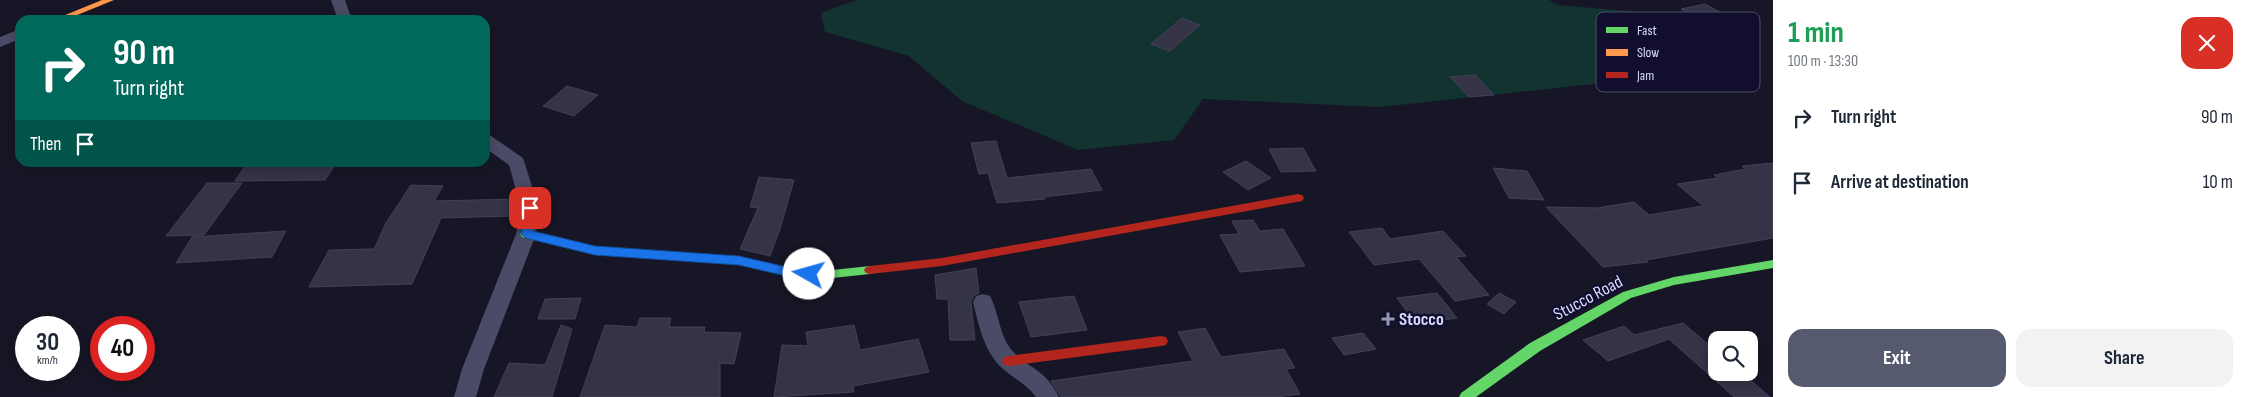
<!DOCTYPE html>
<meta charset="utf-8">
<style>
:root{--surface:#fff;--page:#f2f2f3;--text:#1f2937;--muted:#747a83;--accent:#555a6f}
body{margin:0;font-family:"Sofia Sans Condensed",sans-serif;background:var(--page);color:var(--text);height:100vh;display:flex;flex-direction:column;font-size:19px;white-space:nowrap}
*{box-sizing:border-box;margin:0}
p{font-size:16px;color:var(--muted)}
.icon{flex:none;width:28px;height:28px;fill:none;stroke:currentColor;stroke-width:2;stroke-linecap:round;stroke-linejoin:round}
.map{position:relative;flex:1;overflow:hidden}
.drawer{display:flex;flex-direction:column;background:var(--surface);width:475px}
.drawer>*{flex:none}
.top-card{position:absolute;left:15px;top:15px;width:475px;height:152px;border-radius:15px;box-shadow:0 2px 12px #0003;background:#00695c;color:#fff;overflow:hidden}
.buttons{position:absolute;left:1708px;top:331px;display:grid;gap:10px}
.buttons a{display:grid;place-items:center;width:50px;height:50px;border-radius:10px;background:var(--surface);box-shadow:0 2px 12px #0003;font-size:25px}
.speed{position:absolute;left:15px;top:316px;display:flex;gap:10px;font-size:25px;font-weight:700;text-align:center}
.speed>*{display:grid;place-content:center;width:65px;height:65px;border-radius:50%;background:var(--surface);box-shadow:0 2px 12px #0003;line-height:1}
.speed small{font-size:12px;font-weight:400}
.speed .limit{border:8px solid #d22;background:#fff;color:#111}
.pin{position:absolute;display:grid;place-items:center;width:42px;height:42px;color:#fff;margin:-21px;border-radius:10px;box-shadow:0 2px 8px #0006}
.me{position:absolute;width:55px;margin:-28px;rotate:277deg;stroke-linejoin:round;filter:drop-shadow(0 0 4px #0008)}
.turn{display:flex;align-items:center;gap:18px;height:105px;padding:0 15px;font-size:22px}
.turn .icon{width:65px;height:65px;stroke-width:2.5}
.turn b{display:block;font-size:35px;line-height:42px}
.then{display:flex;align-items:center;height:48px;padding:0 15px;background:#0003;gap:10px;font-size:19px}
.round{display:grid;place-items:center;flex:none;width:52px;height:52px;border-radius:15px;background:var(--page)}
.headline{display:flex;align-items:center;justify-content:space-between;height:85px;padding:0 15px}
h1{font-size:30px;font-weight:700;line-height:38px;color:#1e9e55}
.button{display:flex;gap:10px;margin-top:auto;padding:10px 15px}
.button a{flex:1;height:58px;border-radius:15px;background:var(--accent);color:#fff;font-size:20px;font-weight:700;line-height:58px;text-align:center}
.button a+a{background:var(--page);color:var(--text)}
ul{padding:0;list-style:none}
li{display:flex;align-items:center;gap:15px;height:65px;padding:0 15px}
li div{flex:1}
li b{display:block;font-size:19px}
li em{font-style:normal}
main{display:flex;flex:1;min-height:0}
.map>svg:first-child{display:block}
.green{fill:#123330}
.building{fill:#353447;stroke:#424059}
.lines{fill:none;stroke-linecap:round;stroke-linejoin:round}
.street{fill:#4a4c67;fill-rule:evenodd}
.fast{fill:#63d668;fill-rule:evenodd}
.slow{fill:#ff974d;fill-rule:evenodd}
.jam{fill:#b3261e;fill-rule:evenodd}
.route{fill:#1a73e8;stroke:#114b97}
.poi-dot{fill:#9696b3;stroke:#110f2d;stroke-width:2}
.labels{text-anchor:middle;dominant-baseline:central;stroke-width:5;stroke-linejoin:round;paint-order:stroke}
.street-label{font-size:18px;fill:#dbdbff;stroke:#110f2d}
.poi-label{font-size:18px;font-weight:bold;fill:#dbdbff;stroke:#110f2d;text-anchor:start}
.key{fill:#110f2d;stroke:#4e4c6c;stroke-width:1}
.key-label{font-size:14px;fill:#dbdbff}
</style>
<main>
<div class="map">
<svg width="1773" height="397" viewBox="0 0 1773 397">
<rect width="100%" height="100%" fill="#171626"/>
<!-- green -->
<polygon class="green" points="856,0 1549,0 1557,5 1712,18 1753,56 1733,69 1380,107 1203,99 1174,140 1078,150 962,101 909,56 825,32 821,13"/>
<!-- building -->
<g class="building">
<polygon points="1705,4 1731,18 1706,23 1681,9"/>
<polygon points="1182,18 1200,25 1170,51 1151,44"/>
<polygon points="1475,75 1494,95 1469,97 1450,77"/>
<polygon points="567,86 598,95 574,116 543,106"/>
<polygon points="996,141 1007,178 1091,169 1102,190 1044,197 1045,199 997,203 988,173 979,174 971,143"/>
<polygon points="1303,148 1316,171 1281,172 1269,149"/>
<polygon points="1246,161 1271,178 1248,190 1223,172"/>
<polygon points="248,162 337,162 325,180 235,181"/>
<polygon points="1773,163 1773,238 1646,260 1648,262 1603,267 1546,207 1597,208 1634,202 1649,215 1703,206 1677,184 1718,178 1714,175 1745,169 1742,166"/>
<polygon points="1493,168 1527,171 1544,200 1509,198"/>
<polygon points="759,177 794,180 780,229 770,256 740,249 758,208 750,207"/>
<polygon points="207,183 242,183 204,235 166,236"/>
<polygon points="411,185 443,186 434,201 516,199 517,201 512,216 441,218 412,284 309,287 329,250 374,249 386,223"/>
<polygon points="1253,220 1260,231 1283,229 1305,266 1240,272 1220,235 1239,234 1232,221"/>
<polygon points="1382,228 1390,239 1443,231 1466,256 1456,257 1489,295 1455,301 1419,259 1374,265 1349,232"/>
<polygon points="286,231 272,257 176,263 192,237"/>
<polygon points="976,268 979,293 974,295 971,302 975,340 950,340 948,299 937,299 935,275"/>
<polygon points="1437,293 1457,318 1416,324 1397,298"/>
<polygon points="1499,293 1516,302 1504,314 1487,304"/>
<polygon points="1074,296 1087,330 1031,337 1019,302"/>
<polygon points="581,298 575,319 538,319 545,299"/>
<polygon points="640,318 671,318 669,327 705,327 704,332 741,333 734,364 720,363 720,397 580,397 605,325 637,327"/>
<polygon points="1683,323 1716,351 1716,372 1741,372 1770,397 1734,397 1669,339 1608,361 1583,340 1624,326 1634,335"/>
<polygon points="561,325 572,329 552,397 494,397 509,363 545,365"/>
<polygon points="854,325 860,350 918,339 929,372 853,386 854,392 774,397 782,345 808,346 806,332"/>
<polygon points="1205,328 1221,357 1284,349 1295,368 1286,369 1300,394 1277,397 1061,397 1051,381 1193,361 1178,332"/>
<polygon points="1363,333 1376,349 1344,355 1332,338"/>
</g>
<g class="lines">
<!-- street -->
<g class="street">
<polygon points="331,0 345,0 352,20 338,20"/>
<polygon points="20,29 20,39 0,47 0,37"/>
<polygon points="485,135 491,136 523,158 539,208 536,234 484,369 476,397 454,397 462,369 516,234 521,208 509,165 485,148"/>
<path d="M983 294 990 296C999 313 999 333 1010 348 1027 369 1045 368 1059 397H1036C1027 385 1015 379 1003 369 984 352 979 326 973 302L976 296Z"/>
</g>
<!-- fast -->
<g class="fast">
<polygon points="526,230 595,247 739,257 795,270 823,271 870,266 874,267 876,270 874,273 870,274 823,279 795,278 739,265 595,255 522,237 520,234 522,231"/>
<polygon points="1773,260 1773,268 1674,285 1631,298 1540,351 1476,397 1459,397 1461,393 1530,343 1623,292 1674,277"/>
</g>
<!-- slow -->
<polygon class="slow" points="102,0 114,0 65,20 53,20"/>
<!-- jam -->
<g class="jam">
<polygon points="1298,194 1302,195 1304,198 1302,201 942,266 870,274 866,273 864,270 866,267 870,266 942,258"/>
<polygon points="1161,336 1166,337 1168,341 1166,345 1161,346 1009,366 1004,365 1002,361 1004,357 1009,356"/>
</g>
</g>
<!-- route -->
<polygon class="route" points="530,204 535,208 533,231 595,246 739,256 795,269 809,270 815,274 809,279 795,278 739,265 595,255 526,238 521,234 524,208"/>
<!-- markers -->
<path class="poi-dot" d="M1385.5 311.5h5v5h5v5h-5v5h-5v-5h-5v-5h5z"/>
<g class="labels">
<!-- street labels -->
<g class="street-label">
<text transform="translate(1588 298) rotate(-28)">Stucco Road</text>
</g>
<!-- poi labels -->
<g class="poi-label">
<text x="1399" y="319">Stocco</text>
</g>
</g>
<!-- legend -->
<rect x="1596" y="12" width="164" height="80" rx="8" class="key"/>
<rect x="1606" y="27" width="22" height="6" fill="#63d668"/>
<rect x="1606" y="49" width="22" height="7" fill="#ff974d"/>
<rect x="1606" y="72" width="22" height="6" fill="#b3261e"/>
<g class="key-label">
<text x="1637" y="35">Fast</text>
<text x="1637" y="57">Slow</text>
<text x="1637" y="80">Jam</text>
</g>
</svg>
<div class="buttons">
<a><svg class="icon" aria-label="search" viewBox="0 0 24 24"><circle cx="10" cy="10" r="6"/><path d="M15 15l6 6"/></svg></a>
</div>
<div class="speed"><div>30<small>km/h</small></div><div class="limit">40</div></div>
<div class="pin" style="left:530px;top:208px;background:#d93025"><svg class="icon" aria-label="arrive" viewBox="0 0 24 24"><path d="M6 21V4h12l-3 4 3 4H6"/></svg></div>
<svg class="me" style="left:809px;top:274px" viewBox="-20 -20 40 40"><circle r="19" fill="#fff"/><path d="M0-13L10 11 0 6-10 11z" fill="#1a73e8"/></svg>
<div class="top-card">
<div class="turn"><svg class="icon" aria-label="right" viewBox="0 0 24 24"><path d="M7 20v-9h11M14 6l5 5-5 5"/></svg><div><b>90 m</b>Turn right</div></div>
<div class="then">Then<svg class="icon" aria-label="arrive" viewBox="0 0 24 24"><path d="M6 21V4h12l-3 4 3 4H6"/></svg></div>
</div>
</div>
<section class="drawer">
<div class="headline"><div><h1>1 min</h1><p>100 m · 13:30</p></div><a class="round" style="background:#d93025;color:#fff"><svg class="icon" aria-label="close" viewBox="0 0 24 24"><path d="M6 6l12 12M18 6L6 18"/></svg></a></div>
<ul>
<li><svg class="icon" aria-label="right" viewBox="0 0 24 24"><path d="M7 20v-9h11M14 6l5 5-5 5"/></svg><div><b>Turn right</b></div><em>90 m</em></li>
<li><svg class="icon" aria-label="arrive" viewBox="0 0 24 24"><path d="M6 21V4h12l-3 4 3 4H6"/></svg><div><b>Arrive at destination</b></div><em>10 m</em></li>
</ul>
<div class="button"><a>Exit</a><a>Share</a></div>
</section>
</main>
